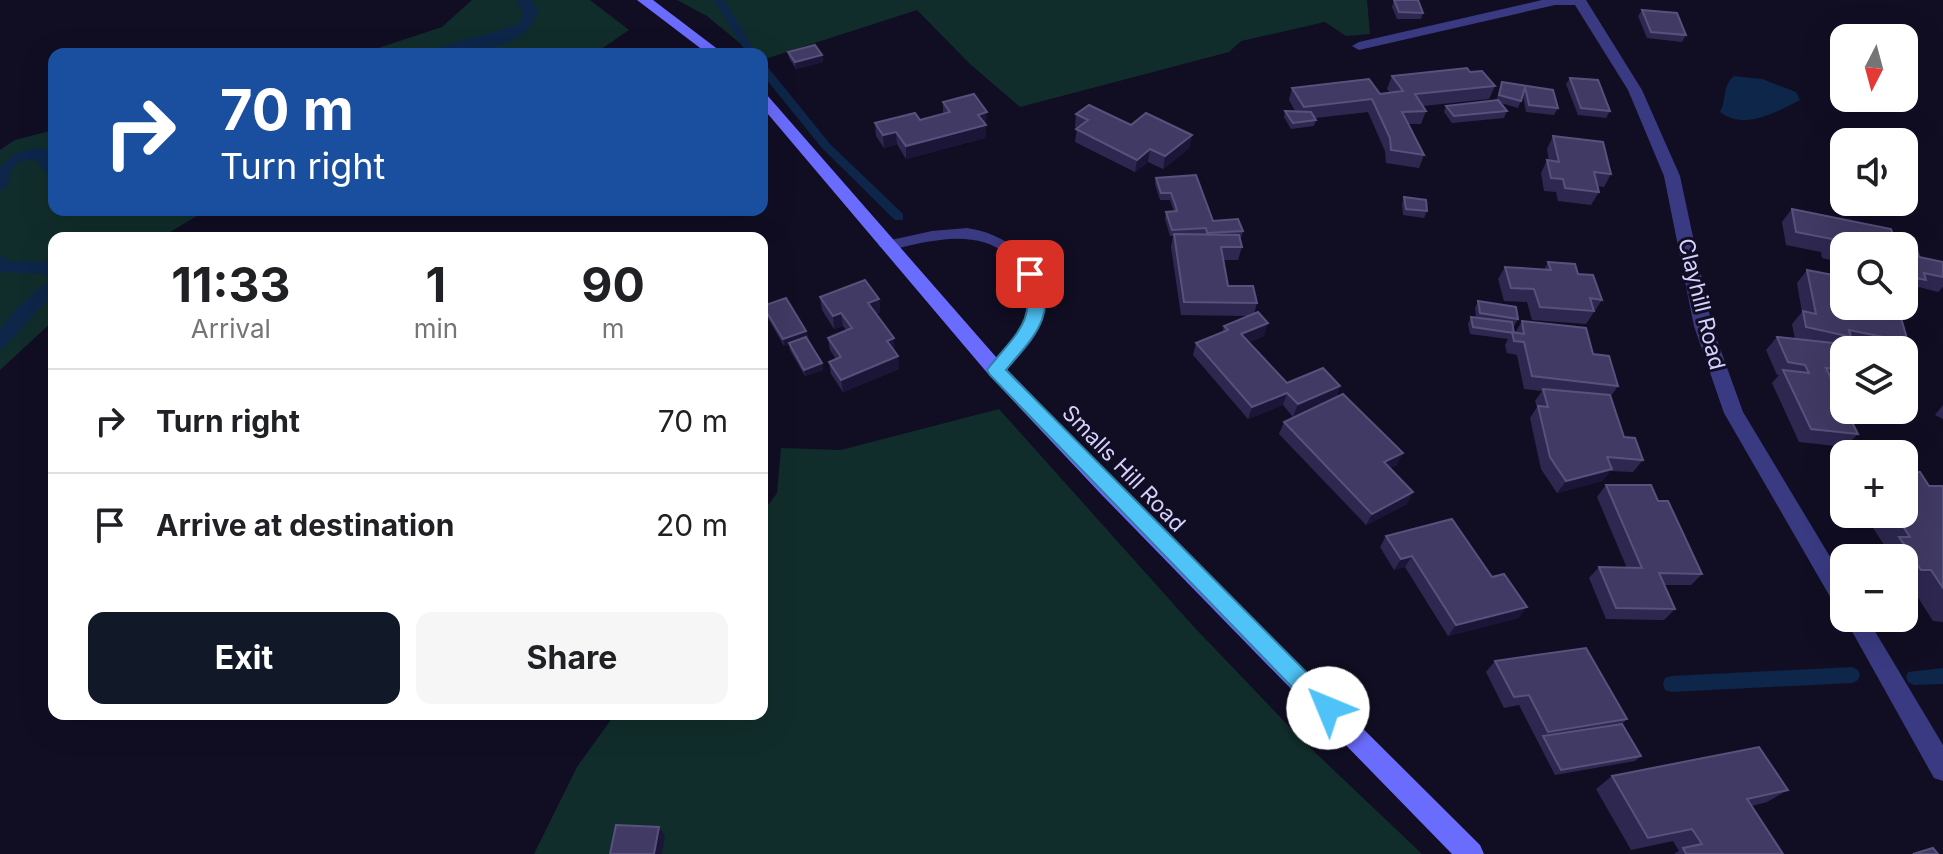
<!DOCTYPE html>
<meta charset="utf-8">
<style>
:root{--surface:#fff;--page:#f6f6f6;--text:#202124;--muted:#757577;--line:#e0e0e0;--accent:#111827}
body{margin:0;font-family:Inter,sans-serif;background:var(--page);color:var(--text);height:100vh;display:flex;flex-direction:column;font-size:30px;white-space:nowrap}
*{box-sizing:border-box;margin:0}
p{font-size:26px;color:var(--muted)}
.icon{flex:none;width:44px;height:44px;fill:none;stroke:currentColor;stroke-width:2;stroke-linecap:round;stroke-linejoin:round}
.map{position:relative;flex:1;overflow:hidden}
.side{position:absolute;left:48px;top:232px;width:720px;height:488px;display:flex;flex-direction:column;background:var(--surface);border-radius:16px;box-shadow:0 8px 32px #0002}
.side>*{flex:none}
.top-card{position:absolute;left:48px;top:48px;width:720px;height:168px;border-radius:16px;box-shadow:0 8px 32px #0002;background:#1a4fa0;color:#fff;overflow:hidden}
.needle{width:52px;rotate:186deg}
.controls{position:absolute;left:1830px;top:24px;display:grid;gap:16px}
.controls a{display:grid;place-items:center;width:88px;height:88px;border-radius:16px;background:var(--surface);box-shadow:0 8px 32px #0002;font-size:40px}
.pin{position:absolute;display:grid;place-items:center;width:68px;height:68px;color:#fff;margin:-34px;border-radius:16px;box-shadow:0 4px 12px #0006}
.me{position:absolute;width:88px;margin:-44px;rotate:315deg;stroke-linejoin:round;filter:drop-shadow(0 0 6px #0008)}
.turn{display:flex;align-items:center;gap:28px;height:168px;padding:0 40px;font-size:36px}
.turn .icon{width:104px;height:104px;stroke-width:2.5}
.turn b{display:block;font-size:56px;line-height:68px}
.eta{display:flex;justify-content:space-evenly;align-items:center;height:136px;text-align:center}
.eta b{font-size:48px;font-weight:700;line-height:56px}
.cta{display:flex;gap:16px;margin-top:auto;padding:16px 40px}
.cta a{flex:1;height:92px;border-radius:16px;background:var(--accent);color:#fff;font-size:32px;font-weight:700;line-height:92px;text-align:center}
.cta a+a{background:var(--page);color:var(--text)}
ul{padding:0;list-style:none}
li{display:flex;align-items:center;gap:24px;height:104px;padding:0 40px;border-top:2px solid var(--line)}
li div{flex:1}
li b{display:block;font-size:30px}
li em{font-style:normal}
.map>svg:first-child{display:block}
.green{fill:#112d2b}
.water{fill:#0d2649}
.lines{fill:none;stroke-linecap:round;stroke-linejoin:round}
.stream{fill:#0d2649;fill-rule:evenodd}
.lane{fill:#3a3a82;fill-rule:evenodd}
.street{fill:#3a3a82;fill-rule:evenodd}
.secondary{fill:#6a6cfd;fill-rule:evenodd}
.wall{fill:#2e2851}
.shaded-wall{fill:#1b1637}
.building{fill:#403a64;stroke:#57527c;stroke-width:2}
.route{fill:#4fc3f7;stroke:#337fa1;stroke-width:2}
.labels{text-anchor:middle;dominant-baseline:central;stroke-width:6;stroke-linejoin:round;paint-order:stroke}
.street-label{font-size:22px;fill:#d5d1fe;stroke:#110e24}
</style>
<div class="map">
<svg width="1943" height="854" viewBox="0 0 1943 854">
<rect width="100%" height="100%" fill="#110e24"/>
<!-- green -->
<g class="green">
<polygon points="472,0 590,0 629,30 594,54 273,54 366,52 442,27"/>
<polygon points="677,0 1367,0 1370,34 1346,36 1325,22 1241,41 1229,52 1020,107 970,64 917,10 762,60 762,54 753,54 707,16"/>
<polygon points="54,130 54,210 207,210 160,238 54,238 54,320 0,370 0,150 15,140"/>
<polygon points="999,409 1194,627 1303,741 1422,854 534,854 577,767 615,714 762,714 762,513 777,493 781,448 841,450"/>
</g>
<!-- water -->
<g class="water">
<path d="M516 0H531L538 11C526 52 465 54 429 54 444 41 495 35 519 23L523 13Z"/>
<path d="M1734 76 1762 79 1796 92 1800 100C1776 112 1745 131 1720 112 1727 99 1722 86 1734 76Z"/>
<polygon points="37,147 54,152 54,183 37,161 30,160 19,162 10,172 8,185 0,191 0,167 15,154"/>
<path d="M0 255 11 262 54 261V297C32 310 21 334 0 350V330L15 310 48 281 45 274 0 272Z"/>
</g>
<g class="lines">
<!-- stream -->
<g class="stream">
<polygon points="714,0 724,0 757,54 747,54"/>
<polygon points="762,64 766,65 830,144 903,214 903,220 895,220 822,148 762,74"/>
<polygon points="1852,667 1858,670 1860,675 1858,680 1852,683 1671,692 1665,690 1663,684 1665,678 1671,676"/>
<polygon points="1943,668 1943,684 1914,685 1908,682 1906,677 1908,672"/>
</g>
<!-- lane -->
<path class="lane" d="M967 228C1012 234 1063 275 1040 326 1032 345 1016 359 1002 375L996 376 987 370C998 353 1019 341 1026 322 1031 306 1030 288 1022 274 993 222 933 240 887 251L879 246 882 242 932 231Z"/>
<!-- street -->
<g class="street">
<polygon points="1542,0 1586,0 1642,90 1680,176 1712,326 1743,412 1844,580 1844,610 1836,607 1724,413 1694,326 1664,176 1628,90 1575,5 1555,5 1359,50 1352,46 1359,42"/>
<polygon points="1844,617 1867,618 1943,745 1943,781 1934,778"/>
</g>
<!-- secondary -->
<g class="secondary">
<polygon points="637,0 653,0 724,54 708,54"/>
<polygon points="762,94 767,95 1003,365 1114,481 1480,845 1484,854 1452,854 1100,493 989,375 762,107"/>
</g>
</g>
<!-- wall -->
<g class="wall">
<polygon points="1394,0 1423,13 1421,19 1397,19 1392,7"/>
<polygon points="1642,10 1686,35 1682,42 1647,38 1638,16"/>
<polygon points="788,52 822,55 823,62 796,69 789,58"/>
<polygon points="1470,72 1495,86 1489,99 1423,106 1426,111 1421,124 1408,124 1424,155 1419,168 1386,163 1385,151 1368,112 1315,118 1316,120 1314,126 1291,129 1284,117 1285,111 1295,111 1289,100 1292,88 1380,94 1390,93 1387,89 1392,76"/>
<polygon points="1570,78 1610,111 1606,118 1578,115 1566,84"/>
<polygon points="1502,82 1553,90 1558,108 1554,115 1526,112 1523,96 1518,108 1501,103 1507,111 1504,118 1452,123 1444,112 1446,106 1496,101"/>
<polygon points="943,102 987,125 986,126 985,138 906,159 897,144 884,148 876,136 875,123 920,120 943,114"/>
<polygon points="1076,114 1192,135 1189,148 1163,169 1148,162 1135,172 1075,142 1077,128 1075,127"/>
<polygon points="1553,136 1611,174 1604,187 1597,186 1599,192 1591,205 1558,201 1556,192 1544,191 1541,173 1547,160 1549,161 1547,149"/>
<polygon points="1156,178 1213,221 1243,231 1241,238 1240,238 1242,247 1238,260 1224,260 1228,286 1257,303 1254,314 1264,336 1249,342 1287,383 1340,386 1336,397 1397,465 1390,468 1407,504 1366,525 1279,434 1284,422 1293,417 1283,405 1248,419 1193,355 1196,343 1222,333 1224,326 1248,316 1181,315 1171,247 1173,236 1170,236 1165,219 1166,212 1174,212 1170,200 1160,200 1155,184"/>
<polygon points="1404,197 1427,211 1424,218 1403,215 1402,204"/>
<polygon points="1792,209 1893,234 1919,257 1943,262 1943,287 1938,292 1919,287 1914,293 1904,291 1904,246 1844,246 1844,263 1822,258 1821,252 1786,245 1782,222"/>
<polygon points="1548,262 1578,274 1602,300 1586,324 1532,320 1527,302 1504,301 1498,279 1505,267 1544,270"/>
<polygon points="1807,270 1904,306 1907,313 1902,320 1908,342 1900,350 1872,350 1844,344 1840,349 1844,350 1844,384 1833,382 1858,434 1845,447 1799,442 1772,383 1779,375 1777,375 1766,350 1777,337 1795,339 1792,324 1802,312 1797,283"/>
<polygon points="820,297 879,299 880,312 876,314 894,351 899,369 843,392 831,374 829,362 836,359 830,350 828,338 846,330 843,326 834,329 822,310"/>
<polygon points="1478,301 1518,319 1514,326 1512,325 1514,332 1515,333 1522,321 1593,354 1618,386 1611,396 1624,437 1643,460 1633,472 1610,471 1602,481 1557,493 1541,469 1530,418 1537,407 1535,401 1542,391 1524,389 1517,355 1507,353 1505,345 1508,339 1470,334 1468,324 1471,317 1476,318 1475,308"/>
<polygon points="763,306 806,331 808,337 806,338 822,363 823,370 805,376 790,350 789,344 784,346 765,313"/>
<polygon points="1943,405 1943,419 1935,415"/>
<polygon points="1606,485 1658,501 1702,574 1691,585 1664,585 1675,609 1664,620 1606,619 1589,578 1599,567 1627,568 1597,497"/>
<polygon points="1929,486 1943,486 1943,622 1933,621 1910,585 1904,586 1904,558 1883,558 1879,553 1886,548 1868,520 1875,514 1904,514"/>
<polygon points="1386,536 1492,577 1527,607 1518,618 1448,636 1405,567 1394,570 1380,547"/>
<polygon points="1495,661 1627,719 1622,724 1641,756 1635,761 1555,775 1519,705 1504,708 1486,672"/>
<polygon points="1612,776 1788,790 1767,802 1752,806 1783,854 1674,854 1679,851 1673,841 1631,850 1596,789"/>
</g>
<!-- shaded-wall -->
<g class="shaded-wall">
<polygon points="822,55 823,62 796,69 795,62"/>
<polygon points="987,112 985,138 906,159 906,146 978,115"/>
<polygon points="896,132 897,144 884,148 883,135"/>
<polygon points="1192,135 1189,148 1163,169 1165,156"/>
<polygon points="1150,149 1148,162 1135,172 1137,160"/>
<polygon points="879,299 880,312 869,316 868,303"/>
<polygon points="841,313 843,326 834,329 833,316"/>
<polygon points="1268,323 1264,336 1238,346 1241,334"/>
<polygon points="806,331 808,337 784,346 783,339"/>
<polygon points="894,338 895,351 887,341"/>
<polygon points="898,356 899,369 843,392 841,380"/>
<polygon points="822,363 823,370 805,376 804,370"/>
<polygon points="1340,386 1335,398 1293,417 1298,404"/>
<polygon points="1287,393 1283,405 1248,419 1252,407"/>
<polygon points="1403,453 1397,465 1378,474 1384,462"/>
<polygon points="1612,469 1602,481 1557,493 1566,481"/>
<polygon points="1413,492 1407,504 1366,525 1372,514"/>
<polygon points="1412,556 1405,567 1394,570 1401,559"/>
<polygon points="1527,607 1518,618 1448,636 1456,625"/>
<polygon points="659,827 665,836 662,854 654,854"/>
</g>
<!-- building -->
<g class="building">
<polygon points="1394,0 1418,0 1423,13 1399,12"/>
<polygon points="1642,10 1677,13 1686,35 1651,32"/>
<polygon points="815,45 822,55 795,62 788,52"/>
<polygon points="1467,68 1470,72 1482,71 1495,86 1415,94 1426,111 1402,112 1424,155 1391,150 1390,138 1372,99 1304,107 1292,88 1369,79 1380,94 1403,91 1392,76"/>
<polygon points="1570,78 1598,80 1610,111 1581,108"/>
<polygon points="1502,82 1553,90 1558,108 1529,105 1525,87 1521,101 1499,95"/>
<polygon points="974,94 987,112 978,115 986,125 906,146 896,132 883,135 875,123 915,113 920,120 950,112 943,102"/>
<polygon points="1498,100 1507,111 1454,116 1446,106"/>
<polygon points="1089,105 1131,125 1146,113 1192,135 1165,156 1150,149 1137,160 1076,129 1088,120 1076,114"/>
<polygon points="1285,111 1311,112 1316,120 1293,123"/>
<polygon points="1553,136 1603,142 1611,174 1594,172 1599,192 1565,188 1563,179 1551,178 1547,160 1559,162"/>
<polygon points="1196,175 1213,221 1238,219 1243,231 1207,233 1206,228 1172,230 1166,212 1177,211 1175,204 1171,193 1161,193 1156,178"/>
<polygon points="1404,197 1426,200 1427,211 1406,209"/>
<polygon points="1792,209 1891,229 1893,234 1914,238 1919,257 1943,262 1943,277 1924,273 1926,280 1904,276 1904,246 1844,246 1844,248 1833,245 1832,239 1796,232"/>
<polygon points="1174,234 1239,235 1242,247 1221,247 1228,286 1253,286 1257,303 1184,302"/>
<polygon points="1548,262 1575,264 1578,274 1593,275 1602,300 1590,298 1594,311 1540,307 1534,289 1511,288 1505,267 1551,270"/>
<polygon points="1807,270 1844,277 1844,306 1904,306 1904,302 1907,313 1899,311 1908,342 1849,330 1851,337 1806,327 1803,311 1816,314"/>
<polygon points="865,280 879,299 868,303 894,338 887,341 898,356 841,380 829,362 841,357 828,338 852,328 841,313 833,316 820,297"/>
<polygon points="786,298 806,331 783,339 763,306"/>
<polygon points="1478,301 1516,307 1518,319 1480,313"/>
<polygon points="1258,312 1268,323 1241,334 1287,383 1323,368 1340,386 1298,404 1287,393 1252,407 1196,343 1228,330 1224,326"/>
<polygon points="1471,317 1512,322 1514,333 1473,327"/>
<polygon points="1522,321 1586,328 1593,354 1609,356 1618,386 1532,376 1524,342 1514,341 1512,332 1524,334"/>
<polygon points="806,337 822,363 804,370 789,343"/>
<polygon points="1777,337 1833,343 1836,348 1853,350 1844,350 1844,370 1826,368 1844,405 1844,410 1846,410 1858,434 1811,429 1783,370 1809,373 1805,365 1788,362"/>
<polygon points="1543,389 1610,395 1624,437 1635,438 1643,460 1607,457 1612,469 1566,481 1550,457 1538,406 1548,407"/>
<polygon points="1343,394 1403,453 1384,462 1413,492 1372,514 1284,422"/>
<polygon points="1904,472 1920,472 1929,486 1943,486 1943,588 1931,570 1921,570 1899,537 1910,537 1895,514 1904,514"/>
<polygon points="1606,485 1651,485 1658,501 1668,501 1702,574 1659,573 1675,609 1616,608 1599,567 1642,568"/>
<polygon points="1452,519 1492,577 1504,574 1527,607 1456,625 1412,556 1401,559 1386,536"/>
<polygon points="1586,648 1627,719 1548,732 1529,695 1514,697 1495,661"/>
<polygon points="1622,724 1641,756 1561,770 1543,736"/>
<polygon points="1759,747 1788,790 1747,799 1783,854 1686,854 1683,848 1702,844 1692,829 1648,838 1612,776"/>
<polygon points="616,825 659,827 654,854 610,854"/>
<polygon points="1933,848 1938,854 1913,854"/>
</g>
<!-- route -->
<path class="route" d="M1030 268 1036 270C1060 314 1033 337 1006 370L1335 701 1339 708 1335 716 1328 719 1320 716 990 375 987 370 990 366C1016 334 1039 318 1022 274Z"/>
<g class="labels">
<!-- street labels -->
<g class="street-label">
<text transform="translate(1702 304) rotate(76)">Clayhill Road</text>
<text transform="translate(1124 468) rotate(46)">Smalls Hill Road</text>
</g>
</g>
</svg>
<div class="controls">
<a><svg class="needle" viewBox="-14 -14 28 28"><path d="M0-13l5 13h-10z" fill="#e53935"/><path d="M0 13l5-13h-10z" fill="#757577"/></svg></a>
<a><svg class="icon" aria-label="sound" viewBox="0 0 24 24"><path d="M4 9h4l5-4v14l-5-4H4zM17 9q2 3 0 6"/></svg></a>
<a><svg class="icon" aria-label="search" viewBox="0 0 24 24"><circle cx="10" cy="10" r="6"/><path d="M15 15l6 6"/></svg></a>
<a><svg class="icon" aria-label="layers" viewBox="0 0 24 24"><path d="M12 4l9 5-9 5-9-5zM3 14l9 5 9-5"/></svg></a>
<a>+</a>
<a>−</a>
</div>
<div class="pin" style="left:1030px;top:274px;background:#d93025"><svg class="icon" aria-label="arrive" viewBox="0 0 24 24"><path d="M6 21V4h12l-3 4 3 4H6"/></svg></div>
<svg class="me" style="left:1328px;top:708px" viewBox="-20 -20 40 40"><circle r="19" fill="#fff"/><path d="M0-13L10 11 0 6-10 11z" fill="#4fc3f7"/></svg>
<div class="top-card">
<div class="turn"><svg class="icon" aria-label="right" viewBox="0 0 24 24"><path d="M7 20v-9h11M14 6l5 5-5 5"/></svg><div><b>70 m</b>Turn right</div></div>
</div>
<section class="side">
<div class="eta">
<div><b>11:33</b><p>Arrival</p></div>
<div><b>1</b><p>min</p></div>
<div><b>90</b><p>m</p></div>
</div>
<ul>
<li><svg class="icon" aria-label="right" viewBox="0 0 24 24"><path d="M7 20v-9h11M14 6l5 5-5 5"/></svg><div><b>Turn right</b></div><em>70 m</em></li>
<li><svg class="icon" aria-label="arrive" viewBox="0 0 24 24"><path d="M6 21V4h12l-3 4 3 4H6"/></svg><div><b>Arrive at destination</b></div><em>20 m</em></li>
</ul>
<div class="cta"><a>Exit</a><a>Share</a></div>
</section>
</div>
